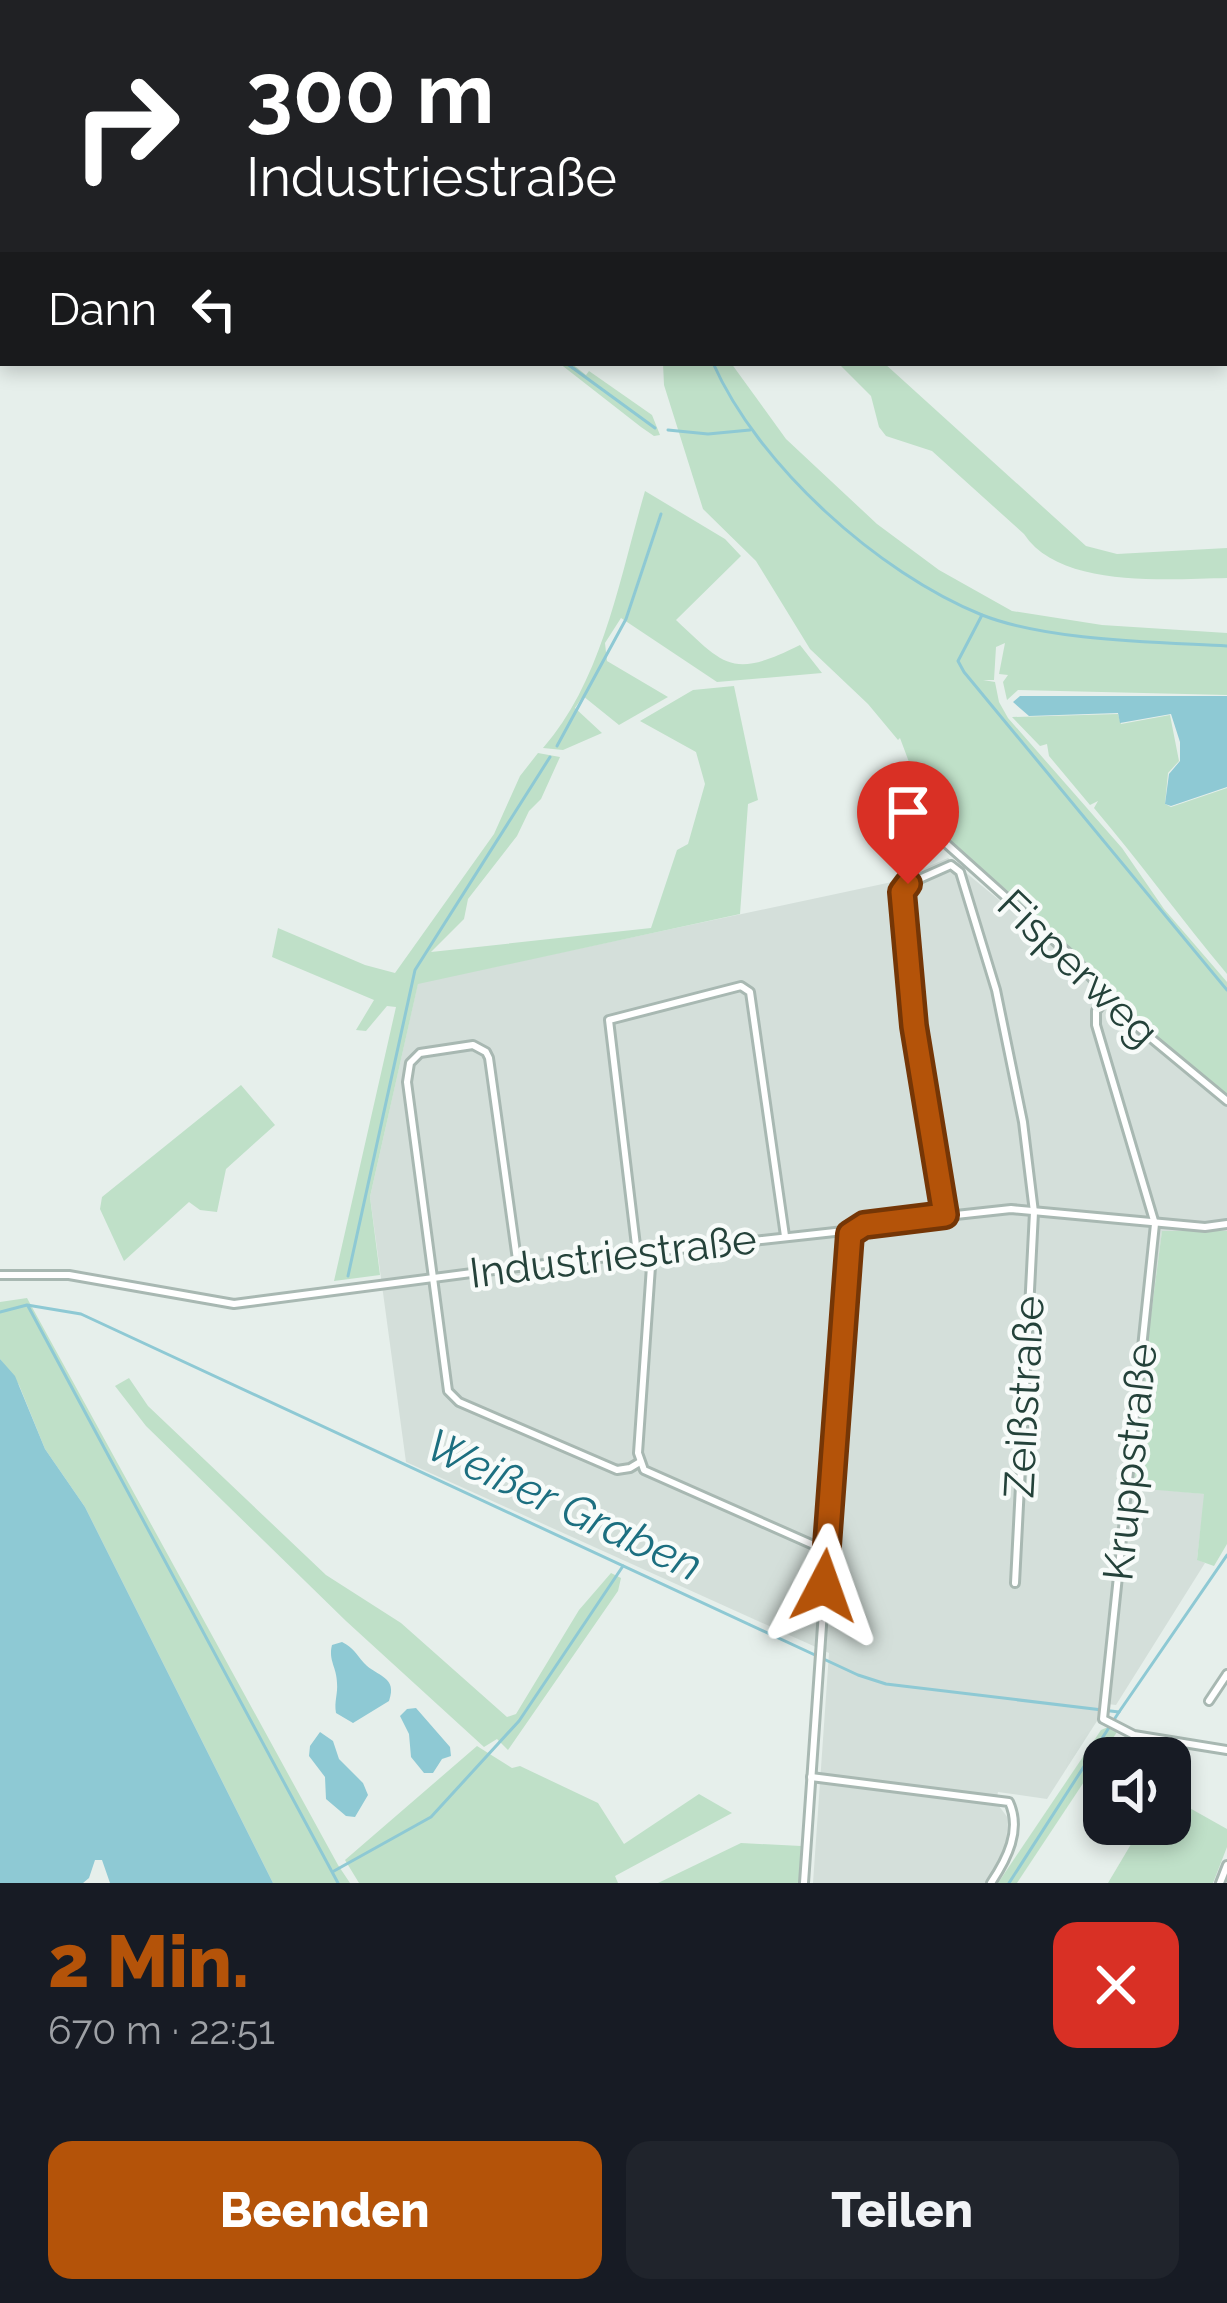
<!DOCTYPE html>
<html lang="de">
<meta charset="utf-8">
<style>
:root{--surface:#171b24;--page:#20242c;--text:#f1f3f6;--muted:#9ea1a6;--accent:#b45309}
body{margin:0;font-family:Raleway,sans-serif;background:var(--page);color:var(--text);height:100vh;display:flex;flex-direction:column;font-size:45px;white-space:nowrap}
*{box-sizing:border-box;margin:0}
p{font-size:39px;color:var(--muted)}
.icon{flex:none;width:66px;height:66px;fill:none;stroke:currentColor;stroke-width:2;stroke-linecap:round;stroke-linejoin:round}
.map{position:relative;height:1883px;overflow:hidden}
.details{display:flex;flex-direction:column;background:var(--surface);flex:1}
.details>*{flex:none}
.banner{position:absolute;left:0px;top:0px;width:1227px;height:366px;box-shadow:0 6px 18px #0003;background:#202124;color:#fff;overflow:hidden}
.tools{position:absolute;left:1083px;top:1737px;display:grid;gap:24px}
.tools a{display:grid;place-items:center;width:108px;height:108px;border-radius:24px;background:var(--surface);box-shadow:0 6px 18px #0003;font-size:60px}
.pin{position:absolute;display:grid;place-items:center;width:102px;height:102px;color:#fff;margin:-123px -51px;border-radius:50% 50% 50% 0;rotate:-45deg;box-shadow:0 0 12px #0007}
.pin .icon{rotate:45deg}
.me{position:absolute;width:132px;margin:-66px;rotate:4deg;stroke-linejoin:round;filter:drop-shadow(0 0 9px #0008)}
.turn{display:flex;align-items:center;gap:42px;height:252px;padding:0 48px;font-size:54px}
.turn .icon{width:156px;height:156px;stroke-width:2.5}
.turn b{display:block;font-size:84px;line-height:102px}
.then{display:flex;align-items:center;height:114px;padding:0 48px;background:#0003;gap:24px;font-size:45px}
.round{display:grid;place-items:center;flex:none;width:126px;height:126px;border-radius:24px;background:var(--page)}
.head{display:flex;align-items:center;justify-content:space-between;height:204px;padding:0 48px}
h1{font-size:72px;font-weight:800;line-height:90px;color:var(--accent)}
.primary-button{display:flex;gap:24px;margin-top:auto;padding:24px 48px}
.primary-button a{flex:1;height:138px;border-radius:24px;background:var(--accent);color:#fff;font-size:48px;font-weight:800;line-height:138px;text-align:center}
.primary-button a+a{background:var(--page);color:var(--text)}
.map>svg:first-child{display:block}
.built{fill:#d4dfda}
.green{fill:#bfe0c8}
.water{fill:#8ec9d4}
.lines{fill:none;stroke-linecap:round;stroke-linejoin:round}
.stream{stroke:#8ec9d4;stroke-width:3}
.minor-casing{stroke:#a8b8b2;stroke-width:12}
.minor{stroke:#fff;stroke-width:6}
.route-casing{stroke:#753606;stroke-width:30}
.route{stroke:#b45309;stroke-width:21}
.labels{text-anchor:middle;dominant-baseline:central;stroke-width:9;stroke-linejoin:round;paint-order:stroke}
.street-label{font-size:42px;fill:#24423a;stroke:#f7fbf9}
.water-label{font-size:45px;font-style:italic;fill:#1c6f80;stroke:#f7fbf9}
</style>
<div class="map">
<svg width="1227" height="1883" viewBox="0 0 1227 1883">
<rect width="100%" height="100%" fill="#e6efeb"/>
<!-- built -->
<polygon class="built" points="948,858 1060,950 1111,1010 1227,1107 1227,1231 1162,1232 1144,1368 1134,1487 1205,1494 1197,1559 1205,1563 1116,1705 1099,1703 1097,1721 1047,1799 998,1792 996,1802 1008,1818 1005,1855 987,1883 813,1883 829,1653 406,1462 370,1197 418,983 892,882"/>
<!-- green -->
<g class="green">
<polygon points="378,0 705,0 706,3 377,3"/>
<polygon points="559,363 571,363 586,375 589,371 652,415 660,435 654,436 641,427"/>
<polygon points="663,363 731,363 786,439 877,524 939,570 1012,611 1102,625 1227,633 1227,695 1018,690 1007,700 1003,682 1008,675 999,674 1005,643 996,647 994,680 983,680 995,682 999,702 1008,718 1122,848 1164,909 1227,982 1227,1096 1157,1040 1045,927 1046,923 934,829 900,738 898,740 868,704 810,649 756,561 703,509 664,385"/>
<path d="M838 363H884L1086 546 1117 554 1227 548V578C1169 579 1060 589 1024 534L932 451 886 436 879 427 871 396Z"/>
<path d="M645 491 725 539 741 556 676 620C725 666 732 679 800 645L822 673 717 682 621 618 605 643 607 661 668 697 619 725 583 696 575 708 602 733 563 750 543 748C603 680 620 576 645 491Z"/>
<polygon points="734,686 758,800 748,804 740,914 418,984 370,1197 380,1275 334,1281 396,1007 387,1006 366,1031 356,1030 374,1000 272,957 278,928 365,965 395,973 494,834 520,776 538,753 560,757 541,799 529,811 517,836 468,899 464,919 431,952 651,928 677,850 688,844 705,784 696,752 640,721 693,690"/>
<path d="M1118 714 1121 724 1170 715 1179 761 1168 773 1165 804 1171 807 1227 788V974C1181 919 1140 862 1094 808L1098 801 1090 805 1049 756 1047 744 1040 746 1012 717Z"/>
<polygon points="241,1085 275,1125 226,1169 217,1212 200,1210 189,1202 124,1261 100,1209 102,1197"/>
<polygon points="1162,1231 1227,1231 1227,1544 1214,1566 1197,1560 1204,1494 1134,1488 1144,1368"/>
<polygon points="27,1298 338,1865 350,1883 273,1883 85,1507 45,1449 19,1385 0,1359 0,1302"/>
<polygon points="129,1378 148,1406 326,1575 401,1623 507,1717 516,1714 579,1610 611,1573 621,1578 618,1591 508,1750 497,1739 484,1747 346,1621 146,1426 115,1386"/>
<polygon points="1108,1727 1117,1732 1017,1883 998,1883 1101,1730"/>
<polygon points="477,1746 512,1768 520,1766 598,1803 624,1844 699,1794 732,1813 615,1876 618,1883 359,1883 345,1860"/>
<polygon points="1170,1797 1227,1829 1227,1847 1213,1883 1108,1883 1143,1824 1170,1824"/>
<polygon points="741,1843 801,1846 799,1883 658,1883"/>
</g>
<!-- water -->
<g class="water">
<polygon points="1020,696 1227,696 1227,787 1171,806 1165,804 1169,774 1180,761 1180,742 1171,714 1120,723 1118,713 1029,716 1013,702"/>
<polygon points="0,1359 15,1376 45,1449 85,1507 273,1883 110,1883 102,1860 95,1860 89,1878 83,1883 0,1883"/>
<path d="M342 1642C354 1648 355 1653 364 1663 377 1677 398 1676 389 1701L353 1723 336 1713C334 1701 338 1694 337 1683 337 1668 328 1660 332 1645Z"/>
<polygon points="416,1708 450,1747 451,1756 442,1759 433,1773 424,1773 411,1757 409,1734 400,1716 407,1709"/>
<polygon points="320,1732 333,1741 339,1759 363,1783 368,1795 355,1817 346,1816 326,1799 325,1777 309,1756 310,1746"/>
</g>
<g class="lines">
<!-- stream -->
<g class="stream">
<polyline points="224,0 226,3"/>
<polyline points="563,0 564,3"/>
<polyline points="566,363 655,428"/>
<path d="M713 363C758 465 878 573 982 615 1048 641 1155 642 1227 646"/>
<polyline points="668,430 708,434 750,430"/>
<polyline points="982,615 958,661 964,672 1227,990"/>
<polyline points="557,746 626,619 661,514"/>
<polyline points="348,1276 415,970 550,757"/>
<polyline points="28,1306 338,1883"/>
<polyline points="0,1312 27,1305 81,1314 858,1675 886,1684 1119,1712"/>
<polyline points="334,1871 431,1817 519,1721 623,1566"/>
<polyline points="1009,1883 1119,1712 1227,1555"/>
</g>
<!-- minor casing -->
<g class="minor-casing">
<g id="minor">
<polyline points="932,831 1075,959 1128,1019 1227,1101"/>
<polyline points="1107,998 1096,1011 1096,1025 1155,1224 1103,1719 1134,1735 1227,1750"/>
<polyline points="945,1215 914,1026 902,892 908,884 951,865 960,872 996,990 1023,1122 1034,1212 1015,1583"/>
<polyline points="652,1252 638,1453 644,1470 827,1551"/>
<polyline points="637,1254 609,1020 741,986 750,992 785,1236"/>
<polyline points="518,1267 489,1058 486,1052 473,1045 420,1053 410,1063 407,1082 448,1391 459,1402 617,1470 630,1468 640,1462"/>
<polyline points="0,1275 69,1275 234,1304 518,1267 853,1230 864,1225 1011,1209 1205,1227 1227,1224"/>
<polyline points="1209,1701 1227,1674"/>
<path d="M811 1777 1009 1802C1022 1830 1007 1859 991 1883"/>
<polyline points="804,1883 849,1240 853,1230"/>
<polyline points="1220,1883 1227,1865"/>
</g>
</g>
<!-- minor -->
<use href="#minor" class="minor"/>
</g>
<g class="lines">
<!-- route casing -->
<g class="route-casing">
<polyline id="route" points="824,1586 850,1234 864,1225 945,1215 914,1026 902,892 908,884"/>
</g>
<!-- route -->
<use href="#route" class="route"/>
</g>
<g class="labels">
<!-- street labels -->
<g class="street-label">
<text transform="translate(1078 968) rotate(44)">Fisperweg</text>
<text transform="translate(613 1256) rotate(-7)">Industriestraße</text>
<text transform="translate(1024 1397) rotate(-87)">Zeißstraße</text>
<text transform="translate(1130 1462) rotate(-84)">Kruppstraße</text>
</g>
<!-- water labels -->
<g class="water-label">
<text transform="translate(564 1505) rotate(25)">Weißer Graben</text>
</g>
</g>
</svg>
<div class="tools">
<a><svg class="icon" aria-label="sound" viewBox="0 0 24 24"><path d="M4 9h4l5-4v14l-5-4H4zM17 9q2 3 0 6"/></svg></a>
</div>
<div class="pin" style="left:908px;top:884px;background:#d93025"><svg class="icon" aria-label="arrive" viewBox="0 0 24 24"><path d="M6 21V4h12l-3 4 3 4H6"/></svg></div>
<svg class="me" style="left:824px;top:1586px" viewBox="-20 -20 40 40"><path d="M0-17L14 15 0 8-14 15z" fill="#b45309" stroke="#fff" stroke-width="4"/></svg>
<div class="banner">
<div class="turn"><svg class="icon" aria-label="right" viewBox="0 0 24 24"><path d="M7 20v-9h11M14 6l5 5-5 5"/></svg><div><b>300 m</b>Industriestraße</div></div>
<div class="then">Dann<svg class="icon" aria-label="left" viewBox="0 0 24 24"><path d="M17 20v-9H6M10 6l-5 5 5 5"/></svg></div>
</div>
</div>
<section class="details">
<div class="head"><div><h1>2 Min.</h1><p>670 m · 22:51</p></div><a class="round" style="background:#d93025;color:#fff"><svg class="icon" aria-label="close" viewBox="0 0 24 24"><path d="M6 6l12 12M18 6L6 18"/></svg></a></div>
<div class="primary-button"><a>Beenden</a><a>Teilen</a></div>
</section>
